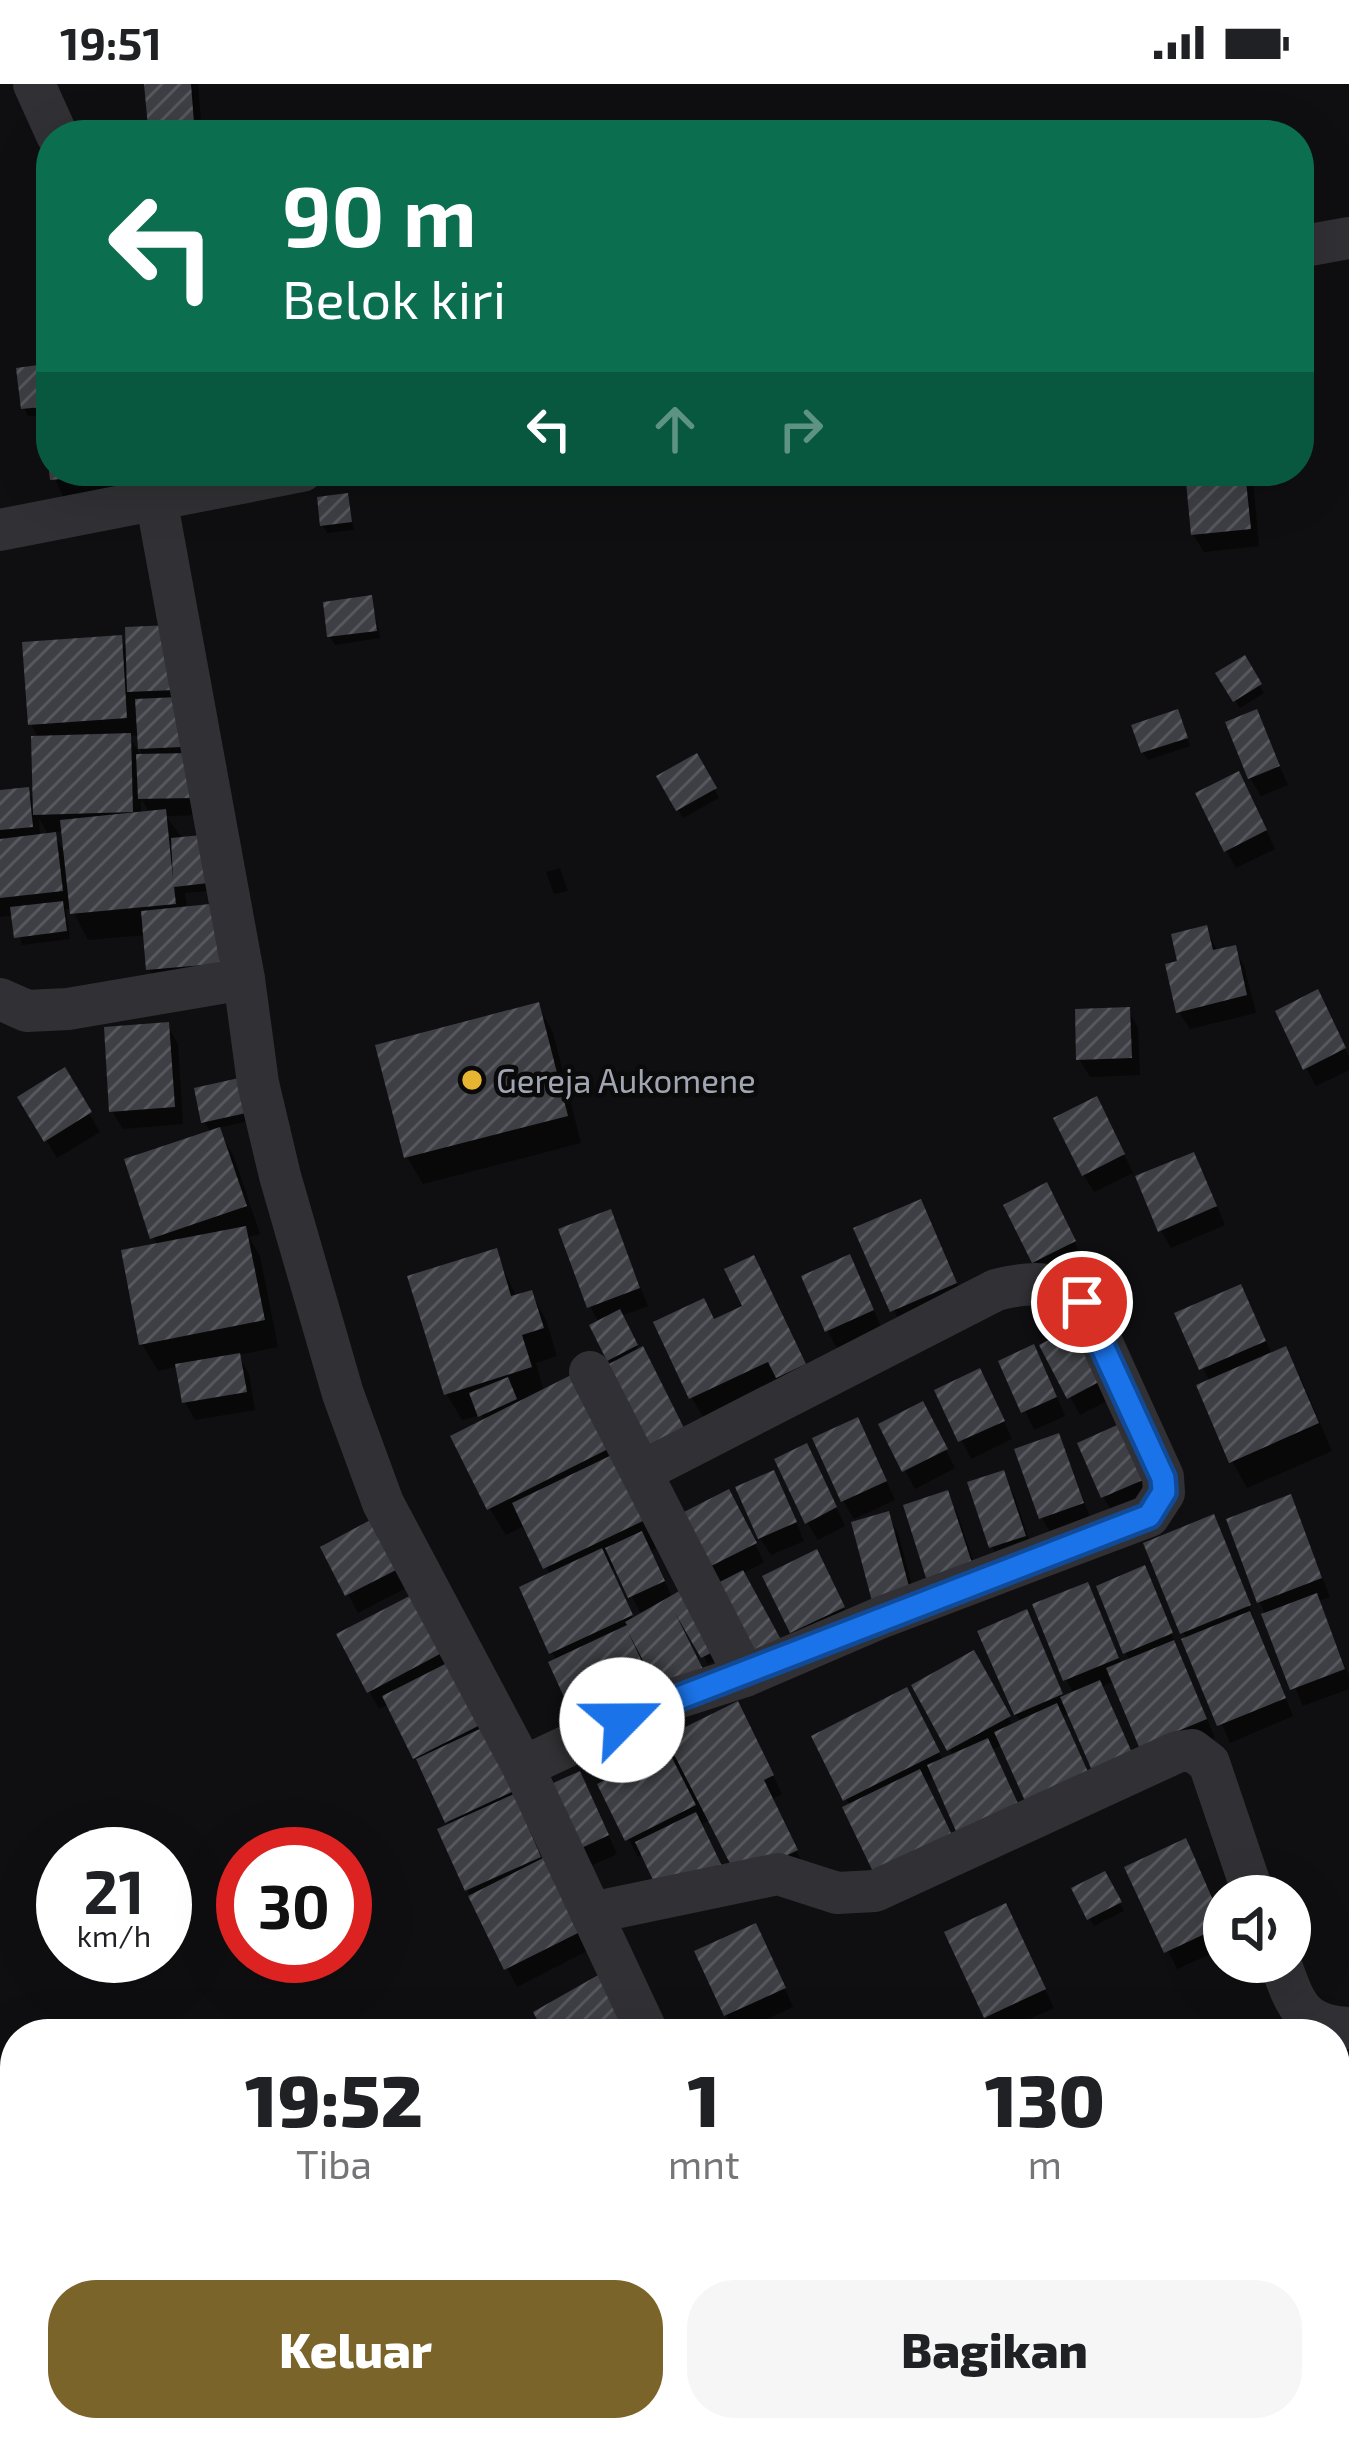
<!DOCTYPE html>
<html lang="id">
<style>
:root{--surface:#fff;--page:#f6f6f6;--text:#202124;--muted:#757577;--accent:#7a642a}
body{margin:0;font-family:"Exo 2",sans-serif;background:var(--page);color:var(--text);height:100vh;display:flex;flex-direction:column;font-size:45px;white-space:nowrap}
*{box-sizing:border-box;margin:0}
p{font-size:39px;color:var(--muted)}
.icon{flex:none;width:66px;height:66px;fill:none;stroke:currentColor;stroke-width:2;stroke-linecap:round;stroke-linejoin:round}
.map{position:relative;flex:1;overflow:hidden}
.side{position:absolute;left:0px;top:1935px;width:1350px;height:423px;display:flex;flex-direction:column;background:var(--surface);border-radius:48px 48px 0 0;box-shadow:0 12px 48px #0002}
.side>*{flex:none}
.hud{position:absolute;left:36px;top:36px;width:1278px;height:366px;border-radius:48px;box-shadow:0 12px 48px #0002;background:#0b6e4f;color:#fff;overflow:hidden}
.tools{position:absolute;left:1203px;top:1791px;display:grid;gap:24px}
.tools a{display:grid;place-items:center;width:108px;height:108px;border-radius:50%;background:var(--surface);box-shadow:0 12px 48px #0002;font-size:60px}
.speed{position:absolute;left:36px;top:1743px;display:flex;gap:24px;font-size:60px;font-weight:700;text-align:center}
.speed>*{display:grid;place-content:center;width:156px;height:156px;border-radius:50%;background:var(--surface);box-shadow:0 12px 48px #0002;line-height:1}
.speed small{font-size:30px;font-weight:400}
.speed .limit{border:18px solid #d22;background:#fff;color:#111}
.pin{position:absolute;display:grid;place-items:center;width:102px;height:102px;color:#fff;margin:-51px;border:6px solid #fff;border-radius:50%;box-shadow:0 3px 12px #0007}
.me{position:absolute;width:132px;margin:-66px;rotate:67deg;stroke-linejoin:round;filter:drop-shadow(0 0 9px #0008)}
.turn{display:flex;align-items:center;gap:42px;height:252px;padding:0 48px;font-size:54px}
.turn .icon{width:156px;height:156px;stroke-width:2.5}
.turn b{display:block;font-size:84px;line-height:102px}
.lanes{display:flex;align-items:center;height:114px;padding:0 48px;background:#0003;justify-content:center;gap:60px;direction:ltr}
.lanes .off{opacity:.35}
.eta{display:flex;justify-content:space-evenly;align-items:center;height:204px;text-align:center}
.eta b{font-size:72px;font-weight:800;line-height:84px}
.cta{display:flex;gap:24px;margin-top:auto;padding:24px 48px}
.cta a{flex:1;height:138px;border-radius:48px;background:var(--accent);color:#fff;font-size:48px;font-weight:800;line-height:138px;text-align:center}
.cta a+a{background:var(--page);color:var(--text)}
.status{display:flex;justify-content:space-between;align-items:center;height:84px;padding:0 60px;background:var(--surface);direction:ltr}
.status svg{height:33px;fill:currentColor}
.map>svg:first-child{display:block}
.shadow{fill:#0007;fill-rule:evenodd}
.building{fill:url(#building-hatch)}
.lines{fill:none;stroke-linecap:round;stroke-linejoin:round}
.minor{stroke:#313135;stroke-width:42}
.route-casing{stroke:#114b97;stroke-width:30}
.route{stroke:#1a73e8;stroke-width:21}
.poi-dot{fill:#e7b531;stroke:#0a0a0b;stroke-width:4.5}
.labels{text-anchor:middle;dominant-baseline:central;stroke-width:9;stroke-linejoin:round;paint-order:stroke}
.poi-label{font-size:33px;fill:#a1a5b1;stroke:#0a0a0b;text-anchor:start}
</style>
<div class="status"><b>19:51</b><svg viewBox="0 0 49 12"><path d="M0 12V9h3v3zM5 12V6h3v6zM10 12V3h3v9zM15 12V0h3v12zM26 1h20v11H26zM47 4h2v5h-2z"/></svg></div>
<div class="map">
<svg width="1349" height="2356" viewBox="0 0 1349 2356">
<defs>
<pattern id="building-hatch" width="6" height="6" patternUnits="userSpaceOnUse" patternTransform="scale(3)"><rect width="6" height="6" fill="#3e3f44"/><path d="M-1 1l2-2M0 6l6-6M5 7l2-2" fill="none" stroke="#57585d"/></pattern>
</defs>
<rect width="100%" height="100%" fill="#0f0f11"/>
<!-- shadow -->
<g class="shadow">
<polygon points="147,0 198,0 202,51 156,51 151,42"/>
<polygon points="51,271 51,333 28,332 24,324 36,284 47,303"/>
<polygon points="52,387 135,387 137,408 63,413"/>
<polygon points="1188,387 1249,387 1253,395 1259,462 1204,468 1193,450"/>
<polygon points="346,412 354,446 327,449 323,441"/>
<polygon points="371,514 380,554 335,561 330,553"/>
<path d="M171 545 203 731 166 732 220 806 185 809 187 825 234 896 160 904 149 886 146 851 88 856 72 825H66L70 855 22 861 14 831 0 833V709L27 706 36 721 39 655 31 640 120 554 129 569ZM140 651 141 672 129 652ZM141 714 150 730 141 731ZM39 734 49 752 40 753ZM53 748H64L67 773Z"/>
<polygon points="1244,575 1264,609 1240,624 1219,590"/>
<polygon points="1256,629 1288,701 1261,712 1250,694"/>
<polygon points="1181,637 1190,662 1148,676 1143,668"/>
<polygon points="696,673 719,714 683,734 660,693"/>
<polygon points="1248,709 1275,765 1236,784 1226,766"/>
<polygon points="560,784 568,807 554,810 546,788"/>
<polygon points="1206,844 1218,868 1234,864 1244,882 1256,929 1190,945 1179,928 1181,879"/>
<polygon points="538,922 553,949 581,1059 423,1100 407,1073"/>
<polygon points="1128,926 1138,944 1140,991 1090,993 1079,975"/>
<polygon points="1327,927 1349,973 1349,986 1316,1002 1306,984"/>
<polygon points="167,941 178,960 183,1040 123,1045 112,1027"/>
<polygon points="64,987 100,1048 57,1074 21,1014"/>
<polygon points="237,998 249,1037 217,1044 234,1073 260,1150 249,1153 260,1172 278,1263 238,1271 249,1290 255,1326 195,1336 185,1318 179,1282 158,1287 142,1260 158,1162 153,1153 211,1049 204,1037"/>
<polygon points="1106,1034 1133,1089 1094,1108 1084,1091"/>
<polygon points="1203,1089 1225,1141 1171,1164 1161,1146"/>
<polygon points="1056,1120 1083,1176 1045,1195 1035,1177"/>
<polygon points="610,1128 648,1222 621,1232 639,1267 612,1281 593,1242 599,1239 590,1222"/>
<polygon points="930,1137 965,1218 903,1245 857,1146"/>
<path d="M495 1167 517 1214 531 1209 546 1236 557 1272 536 1279 544 1308 580 1289 660 1463 650 1467 672 1513 723 1573 708 1580 673 1516 649 1583 645 1585 557 1577 552 1568 551 1492 526 1441 506 1451 490 1425 454 1353 485 1338 481 1331 462 1336 446 1309ZM617 1483 642 1532 634 1537 611 1486Z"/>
<polygon points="753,1175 819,1308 707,1340 692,1314 715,1238 746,1223"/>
<polygon points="859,1192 882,1245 837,1264 827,1246"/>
<polygon points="1250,1222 1272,1271 1284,1265 1300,1292 1332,1367 1247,1404 1232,1377 1210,1298 1178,1231"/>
<polygon points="1043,1262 1118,1311 1080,1331"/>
<polygon points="1002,1278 1043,1281 1065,1332 1034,1346"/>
<polygon points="989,1306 1012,1355 971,1375 938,1307"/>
<polygon points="932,1339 955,1384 915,1405 882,1341"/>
<polygon points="1124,1340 1158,1411 1114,1430 1103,1413"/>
<polygon points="1058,1352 1092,1438 1052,1452 1042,1434"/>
<polygon points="867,1354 895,1416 854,1435 843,1417"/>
<polygon points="816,1381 845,1442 818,1456 807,1438"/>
<polygon points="1002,1390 1013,1408 1034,1470 1002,1481 992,1463 971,1400"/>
<polygon points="783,1408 804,1457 771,1471 760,1454"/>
<polygon points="946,1410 957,1428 981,1500 930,1496"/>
<polygon points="1290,1414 1330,1513 1318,1517 1349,1592 1349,1605 1303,1622 1260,1518"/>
<polygon points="738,1426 764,1478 723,1500 712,1482"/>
<polygon points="887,1431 898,1449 919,1528 886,1537"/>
<polygon points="1213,1433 1293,1632 1230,1659 1147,1461"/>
<polygon points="373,1438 408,1503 358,1529 324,1464"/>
<polygon points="1144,1485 1215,1654 1152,1680 1115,1597 1101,1603 1070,1629 924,1698 850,1722 815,1653 916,1625 943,1677 954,1673 915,1602 973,1570 1013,1642 1021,1638 1016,1630 1036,1547 1065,1615 1075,1611 1066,1595 1087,1502 1122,1580 1130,1577 1126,1569"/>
<polygon points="826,1487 852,1542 803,1566 766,1493"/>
<polygon points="422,1509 543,1778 591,1865 517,1903 467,1805 450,1742 389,1620 379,1625 369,1607"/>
<polygon points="747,1638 782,1710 772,1715 805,1785 710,1736 638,1773 601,1701 673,1664"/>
<polygon points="589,1708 617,1770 584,1785 574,1768"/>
<polygon points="1195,1775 1224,1837 1224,1864 1177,1885 1128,1784"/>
<polygon points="1104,1791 1124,1827 1094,1842 1075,1806"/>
<polygon points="1015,1841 1054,1924 996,1950 948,1850"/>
<polygon points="765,1860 793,1923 736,1949 726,1931"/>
<polygon points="1335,2196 1349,2197 1349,2299 1336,2299"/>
</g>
<!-- building -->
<g class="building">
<polygon points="144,0 191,0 194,39 148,43"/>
<polygon points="51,268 51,331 47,331 40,269"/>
<polygon points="38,281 42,323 21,325 16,284"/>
<polygon points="49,387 126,387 126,390 50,396"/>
<polygon points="1185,387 1245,387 1251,445 1191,451"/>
<polygon points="348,409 352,438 320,442 317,413"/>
<polygon points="372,511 377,547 327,553 323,518"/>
<polygon points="172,541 175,606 127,608 125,543"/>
<polygon points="122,551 127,634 28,641 22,558"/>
<polygon points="1245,571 1262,600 1233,618 1215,589"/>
<polygon points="178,613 181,663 138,665 135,615"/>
<polygon points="1178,625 1188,654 1141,669 1131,641"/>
<polygon points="1257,625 1280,682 1248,695 1225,638"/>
<polygon points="131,649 133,728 33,731 31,652"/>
<polygon points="193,669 194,714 138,715 136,670"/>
<polygon points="697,669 717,704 676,727 656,692"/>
<polygon points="1239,687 1267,746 1224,768 1195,709"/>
<polygon points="29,703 33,743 0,746 0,706"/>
<polygon points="166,725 173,795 171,754 212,750 217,798 174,803 176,820 70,830 60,736"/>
<polygon points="56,748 63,807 0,814 0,755"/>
<polygon points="63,817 67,847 14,854 10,823"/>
<polygon points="220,819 226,879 146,886 141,827"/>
<polygon points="1207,841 1213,866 1236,861 1247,911 1176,929 1165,880 1177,877 1171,850"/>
<polygon points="1318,905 1346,964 1303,986 1275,927"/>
<polygon points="539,918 568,1032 404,1074 375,961"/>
<polygon points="1130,923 1132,974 1076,976 1075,925"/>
<polygon points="169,938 175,1023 109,1028 104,943"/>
<polygon points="65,983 92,1028 44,1058 17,1013"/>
<polygon points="239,994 246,1029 201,1039 194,1004"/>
<polygon points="1097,1012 1125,1070 1082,1092 1053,1034"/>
<polygon points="220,1043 247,1122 150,1155 124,1075"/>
<polygon points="1194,1068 1217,1122 1158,1148 1135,1092"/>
<polygon points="1047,1098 1076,1157 1032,1179 1003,1121"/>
<polygon points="921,1115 957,1199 890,1228 853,1144"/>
<polygon points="611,1125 640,1204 587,1224 558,1145"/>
<polygon points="246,1142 265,1236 139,1261 121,1166"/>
<polygon points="497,1164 511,1212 532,1206 544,1244 522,1251 532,1283 444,1311 407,1192"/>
<polygon points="850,1170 874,1226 825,1248 801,1192"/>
<polygon points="754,1171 806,1280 776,1294 768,1278 689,1315 653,1238 704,1214 714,1235 742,1222 724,1185"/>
<polygon points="1241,1200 1266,1257 1199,1286 1174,1229"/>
<polygon points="620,1225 638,1261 607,1277 589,1241"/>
<polygon points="1083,1238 1110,1292 1067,1315 1039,1261"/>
<polygon points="1034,1260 1057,1313 1021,1329 998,1277"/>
<polygon points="643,1262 692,1360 656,1378 607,1281"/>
<polygon points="1286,1262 1319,1339 1229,1379 1196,1301"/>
<polygon points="240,1269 247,1308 182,1319 175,1280"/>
<polygon points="980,1284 1005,1337 958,1358 934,1306"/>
<polygon points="581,1286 618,1360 487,1426 450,1352"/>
<polygon points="508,1293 517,1315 478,1333 469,1309"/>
<polygon points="923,1317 948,1365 902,1388 878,1340"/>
<polygon points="858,1333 887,1397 841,1418 812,1354"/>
<polygon points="1126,1337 1150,1393 1101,1414 1077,1359"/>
<polygon points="1059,1349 1084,1419 1039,1435 1014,1365"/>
<polygon points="807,1359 837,1423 805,1440 774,1375"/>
<polygon points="616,1369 647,1435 543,1485 512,1419"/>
<polygon points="774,1386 797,1438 758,1455 735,1403"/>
<polygon points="1004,1386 1026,1452 989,1464 967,1398"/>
<polygon points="729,1405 757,1459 709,1483 682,1429"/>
<polygon points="948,1406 973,1482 927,1497 903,1421"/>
<polygon points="1291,1410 1322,1494 1257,1519 1226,1435"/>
<polygon points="889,1427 911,1510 873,1521 851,1438"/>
<polygon points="1214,1430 1251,1521 1180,1550 1143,1459"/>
<polygon points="374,1434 400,1484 345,1512 320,1463"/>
<polygon points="642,1447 665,1497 628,1514 605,1464"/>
<polygon points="602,1464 633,1531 549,1570 519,1503"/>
<polygon points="817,1465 845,1523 790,1549 762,1492"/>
<polygon points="1145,1481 1173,1549 1123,1570 1096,1502"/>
<polygon points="743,1486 785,1563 753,1581 710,1503"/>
<polygon points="1088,1498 1119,1574 1063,1597 1032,1520"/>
<polygon points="688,1502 721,1564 701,1574 675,1529 704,1587 660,1609 627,1546 658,1611 580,1648 548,1578 627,1541 625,1538"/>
<polygon points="423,1505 453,1563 367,1609 336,1550"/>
<polygon points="1317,1509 1345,1585 1290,1606 1261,1530"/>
<polygon points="1027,1525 1063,1610 1014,1631 977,1547"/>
<polygon points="1250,1527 1286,1614 1217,1642 1181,1555"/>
<polygon points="1174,1556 1207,1635 1139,1663 1106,1584"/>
<polygon points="974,1566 1011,1632 947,1667 911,1601"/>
<polygon points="453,1576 484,1639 413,1675 382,1612"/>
<polygon points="1100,1596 1137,1680 1097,1698 1060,1613"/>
<polygon points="907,1603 940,1668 843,1717 811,1652"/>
<polygon points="738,1617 774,1691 764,1696 798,1766 738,1795 665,1653"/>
<polygon points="1057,1619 1093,1699 1030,1728 994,1648"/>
<polygon points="484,1643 514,1707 445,1739 416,1675"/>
<polygon points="988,1654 1021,1726 959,1754 927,1681"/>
<polygon points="667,1664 696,1721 625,1757 597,1700"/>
<polygon points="920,1685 955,1757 877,1796 842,1723"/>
<polygon points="580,1687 609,1751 571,1769 542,1704"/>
<polygon points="514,1710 541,1773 465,1807 437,1745"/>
<polygon points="696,1728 722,1782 661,1813 635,1758"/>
<polygon points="1186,1754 1224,1841 1164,1869 1124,1783"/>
<polygon points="547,1772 584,1846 504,1886 468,1812"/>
<polygon points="1105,1787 1122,1818 1087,1836 1071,1804"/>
<polygon points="1006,1819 1046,1905 984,1934 944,1848"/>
<polygon points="756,1839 786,1904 724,1932 694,1867"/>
<polygon points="607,1886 642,1950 545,1950 533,1928"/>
<polygon points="1335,2193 1349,2194 1349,2282 1335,2282"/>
</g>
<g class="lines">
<!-- minor -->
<g class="minor">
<polyline points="34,0 57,51"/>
<polyline points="1299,163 1349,154"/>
<polyline points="151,387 244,895 258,999 280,1092 343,1310 383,1419 523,1683 648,1950"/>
<polyline points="0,446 302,387"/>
<polyline points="0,915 27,927 68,925 244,895"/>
<path d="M643 1387 996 1206C1041 1195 1070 1196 1093 1239L1163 1393 1164 1409 1149 1432 882 1533 745 1592"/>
<polyline points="523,1683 655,1621 745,1592 590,1288"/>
<polyline points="591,1829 778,1790 837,1809 875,1807 1177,1668 1192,1666 1209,1679 1254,1812"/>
<path d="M1280 1878C1295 1919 1300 1942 1349 1944"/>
<polyline points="788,2356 789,2343"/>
</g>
</g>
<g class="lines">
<!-- route casing -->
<g class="route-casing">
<polyline id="route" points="622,1636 1149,1432 1164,1408 1163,1394 1082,1218"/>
</g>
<!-- route -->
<use href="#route" class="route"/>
</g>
<!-- markers -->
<circle class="poi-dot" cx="472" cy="996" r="12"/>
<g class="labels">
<!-- poi labels -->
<g class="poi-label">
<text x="496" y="996">Gereja Aukomene</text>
</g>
</g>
</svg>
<div class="tools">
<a><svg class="icon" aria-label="sound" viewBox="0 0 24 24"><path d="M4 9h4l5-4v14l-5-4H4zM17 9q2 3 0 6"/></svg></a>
</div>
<div class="speed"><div>21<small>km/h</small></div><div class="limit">30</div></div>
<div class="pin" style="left:1082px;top:1218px;background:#d93025"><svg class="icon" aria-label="arrive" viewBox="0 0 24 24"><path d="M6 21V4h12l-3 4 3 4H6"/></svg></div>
<svg class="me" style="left:622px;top:1636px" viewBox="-20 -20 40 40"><circle r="19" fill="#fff"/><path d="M0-13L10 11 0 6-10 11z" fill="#1a73e8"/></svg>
<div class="hud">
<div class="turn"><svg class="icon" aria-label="left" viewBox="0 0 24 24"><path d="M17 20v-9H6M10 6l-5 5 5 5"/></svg><div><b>90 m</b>Belok kiri</div></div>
<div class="lanes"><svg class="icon" aria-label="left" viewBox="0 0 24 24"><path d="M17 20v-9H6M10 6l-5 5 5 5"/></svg><svg class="icon off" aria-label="ahead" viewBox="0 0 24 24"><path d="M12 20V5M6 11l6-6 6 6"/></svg><svg class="icon off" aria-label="right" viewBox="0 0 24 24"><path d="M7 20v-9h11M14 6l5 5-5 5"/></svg></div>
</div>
<section class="side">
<div class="eta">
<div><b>19:52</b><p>Tiba</p></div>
<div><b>1</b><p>mnt</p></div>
<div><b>130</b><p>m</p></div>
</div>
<div class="cta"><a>Keluar</a><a>Bagikan</a></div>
</section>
</div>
